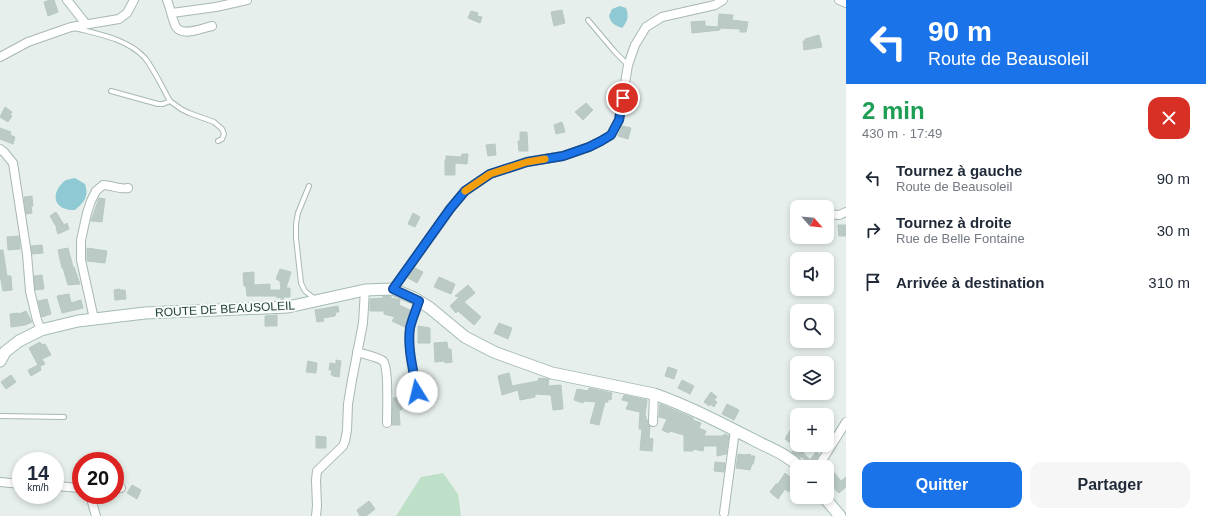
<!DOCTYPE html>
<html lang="fr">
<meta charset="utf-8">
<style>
:root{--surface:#fff;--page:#f6f6f7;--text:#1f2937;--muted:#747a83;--accent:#1a73e8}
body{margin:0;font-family:Arial,sans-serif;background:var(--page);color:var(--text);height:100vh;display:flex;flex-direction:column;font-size:15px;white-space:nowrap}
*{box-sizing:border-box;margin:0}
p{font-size:13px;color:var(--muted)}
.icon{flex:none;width:22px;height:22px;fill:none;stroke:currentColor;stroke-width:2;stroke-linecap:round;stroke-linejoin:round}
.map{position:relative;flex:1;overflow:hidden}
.panel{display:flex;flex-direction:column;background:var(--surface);width:360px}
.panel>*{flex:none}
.top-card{background:#1a73e8;color:#fff;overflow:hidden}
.needle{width:26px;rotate:117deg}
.controls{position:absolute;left:790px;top:200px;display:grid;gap:8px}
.controls a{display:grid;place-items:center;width:44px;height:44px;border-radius:8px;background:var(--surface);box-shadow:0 2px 6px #0003;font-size:20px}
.speed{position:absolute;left:12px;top:452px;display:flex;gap:8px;font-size:20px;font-weight:700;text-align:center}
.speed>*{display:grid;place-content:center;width:52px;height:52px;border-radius:50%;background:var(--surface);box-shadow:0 2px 6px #0003;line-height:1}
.speed small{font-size:10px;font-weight:400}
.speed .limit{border:6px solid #d22;background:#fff;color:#111}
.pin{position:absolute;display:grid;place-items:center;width:34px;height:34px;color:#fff;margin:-17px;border:2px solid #fff;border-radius:50%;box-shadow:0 1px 4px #0007}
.me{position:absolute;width:44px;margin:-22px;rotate:351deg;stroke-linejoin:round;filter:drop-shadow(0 0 3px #0008)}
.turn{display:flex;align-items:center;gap:14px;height:84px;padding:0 16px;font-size:18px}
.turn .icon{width:52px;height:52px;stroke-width:2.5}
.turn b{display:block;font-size:28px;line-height:34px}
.round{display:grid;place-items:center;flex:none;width:42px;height:42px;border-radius:12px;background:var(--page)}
.head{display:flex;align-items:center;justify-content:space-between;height:68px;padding:0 16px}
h1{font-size:24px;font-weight:800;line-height:30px;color:#1e9e55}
.action{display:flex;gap:8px;margin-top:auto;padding:8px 16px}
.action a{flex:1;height:46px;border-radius:12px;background:var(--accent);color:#fff;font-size:16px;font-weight:800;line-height:46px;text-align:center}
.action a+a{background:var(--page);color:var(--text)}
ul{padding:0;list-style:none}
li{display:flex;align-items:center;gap:12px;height:52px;padding:0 16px}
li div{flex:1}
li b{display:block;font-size:15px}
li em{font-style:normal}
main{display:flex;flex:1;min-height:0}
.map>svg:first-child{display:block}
.green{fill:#bfe0c8}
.water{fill:#8ec9d4}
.building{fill:#bbcac4;stroke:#b8c9c2}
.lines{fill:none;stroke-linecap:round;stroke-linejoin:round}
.lane-casing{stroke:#a8b8b2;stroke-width:6}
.street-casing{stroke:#a8b8b2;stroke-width:10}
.secondary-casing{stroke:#a4bbb3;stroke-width:13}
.lane{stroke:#fff;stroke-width:4}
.street{stroke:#fff;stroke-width:8}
.secondary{stroke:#fff;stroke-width:11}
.route-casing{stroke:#114b97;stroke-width:10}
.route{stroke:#1a73e8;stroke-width:7}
.slow{stroke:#f59e0b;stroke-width:7}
.labels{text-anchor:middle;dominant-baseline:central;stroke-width:4;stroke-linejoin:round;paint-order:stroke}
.street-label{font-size:12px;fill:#24423a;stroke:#f7fbf9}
</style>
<main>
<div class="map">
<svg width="846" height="516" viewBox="0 0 846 516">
<rect width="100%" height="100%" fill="#e6efeb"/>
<!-- green -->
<polygon class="green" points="443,473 458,494 461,516 396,516 421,477"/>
<!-- water -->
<g class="water">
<path d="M620 6 626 8C629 16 628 21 622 28 615 25 611 24 609 16L612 9Z"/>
<path d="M75 178 85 184C89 197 84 202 75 210 60 211 50 201 59 187 61 184 63 182 66 180Z"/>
</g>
<!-- building -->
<g class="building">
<polygon points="50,0 54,0 58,12 48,16 44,2"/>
<polygon points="562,10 565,23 554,26 551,12"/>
<polygon points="471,11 478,13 477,16 482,17 480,23 468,18"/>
<polygon points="719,14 733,15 732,20 748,22 746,32 740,32 740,29 720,28 720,30 692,33 691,22 705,21 705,26 718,27"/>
<polygon points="819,35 822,47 804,50 803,41 805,41 805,39"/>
<polygon points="586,103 593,110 583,120 575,112"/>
<polygon points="5,107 12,112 10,115 12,116 8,122 0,117"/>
<polygon points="562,122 565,132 556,134 554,125"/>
<polygon points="622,126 631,128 628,139 618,136"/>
<polygon points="0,128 11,132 10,135 15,137 13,144 0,139"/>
<polygon points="520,132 527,132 528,151 519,151 518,141 520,141"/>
<polygon points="495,144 496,155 488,156 486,145"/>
<polygon points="462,154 468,154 467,164 455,163 455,175 445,175 445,160 446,160 446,156 461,157"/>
<polygon points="32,196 33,206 31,206 32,213 26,214 24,197"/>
<polygon points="99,198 105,199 102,222 91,221"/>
<polygon points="56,212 64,225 67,223 69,229 58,234 56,228 57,228 50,216"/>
<polygon points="413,213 420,217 415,227 408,224"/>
<polygon points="838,225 846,225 846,236 839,236"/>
<polygon points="19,236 20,249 8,250 7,237"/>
<polygon points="42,245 43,253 32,254 31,246"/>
<polygon points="68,248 73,267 74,267 80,284 68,285 63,268 62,268 58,250"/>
<polygon points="87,248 107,251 105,263 87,261"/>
<polygon points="0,250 3,250 7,276 11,276 12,290 3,291 0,275"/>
<polygon points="415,268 423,272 417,283 408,278"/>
<polygon points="280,269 291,272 286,288 290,288 290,297 284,297 283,300 281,300 281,297 277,298 277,296 247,296 246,286 244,286 243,273 254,272 254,285 270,284 270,290 281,290 280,281 276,279"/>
<polygon points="42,275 44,289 35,290 34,276"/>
<polygon points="439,277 455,284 451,294 434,287"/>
<polygon points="468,285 475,293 464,302 481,317 474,325 458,311 456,313 450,306 459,297 455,296"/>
<polygon points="120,289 120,290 125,290 126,299 115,300 114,290"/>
<polygon points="69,294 71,303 81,300 83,308 62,313 57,296"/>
<polygon points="383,296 391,296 391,298 400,300 399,305 412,311 407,328 392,321 395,317 384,314 384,311 370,311 370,299 383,298"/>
<polygon points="47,299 51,314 42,317 38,301"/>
<polygon points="338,306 339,312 336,312 335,316 323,318 324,321 317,322 315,310"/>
<polygon points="26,311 32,322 25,325 11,327 10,314 18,313 19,314"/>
<polygon points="277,315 277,326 265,326 265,316"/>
<polygon points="499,323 512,328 508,339 494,333"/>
<polygon points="418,326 430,328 430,343 418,343"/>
<polygon points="40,342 42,345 45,344 51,355 42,359 45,364 40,366 41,370 31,376 28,370 38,365 29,348"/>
<polygon points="447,342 448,349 451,349 452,362 445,363 445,361 435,362 434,343"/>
<polygon points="336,360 341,361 339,377 333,376 334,375 331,375 332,370 329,370 330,363 336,364"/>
<polygon points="308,361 317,363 316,373 306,372"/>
<polygon points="668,367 677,370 674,379 665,376"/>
<polygon points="509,373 512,386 538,381 539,378 549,379 548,386 561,385 563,409 553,410 551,395 535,394 535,397 520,400 518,390 502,395 498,376"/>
<polygon points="11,375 16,382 6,389 1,382"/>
<polygon points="682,380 694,386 690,394 678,388"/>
<polygon points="589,388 612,393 611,400 608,399 608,402 605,402 599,425 590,423 596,402 584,401 583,403 574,400 577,389 588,391"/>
<polygon points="711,392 717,397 714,400 717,402 714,407 710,404 709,406 704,402"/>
<polygon points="624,395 647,400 645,416 646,416 646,420 648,420 648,424 650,426 649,438 653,439 652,451 640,450 642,429 639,429 640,412 626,409 629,402 622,400"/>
<polygon points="402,397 402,410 399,410 400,425 392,425 393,398"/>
<polygon points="660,404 693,418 693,420 701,423 699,428 706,431 704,436 723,436 724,434 729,436 726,454 717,456 717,446 704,446 703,451 693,449 693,451 684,451 684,435 670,431 669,433 662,430 667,419 659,417"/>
<polygon points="727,404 739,410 734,420 722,414"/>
<polygon points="792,427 797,430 797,436 792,444 785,439"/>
<polygon points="316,436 326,437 326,448 316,448"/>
<polygon points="799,448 810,460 816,452 819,454 813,466 801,457 800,458 792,452"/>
<polygon points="738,454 745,455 750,454 751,456 755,456 753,464 752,464 750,470 736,468"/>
<polygon points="715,462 725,463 724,472 714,471"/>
<polygon points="832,470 841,481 846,477 846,487 839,493 827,482 827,474"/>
<polygon points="785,473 796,482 789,492 785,489 778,499 770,492 776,484 778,484"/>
<polygon points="132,485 141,490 137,499 127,493"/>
<polygon points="369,501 375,509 366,516 360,516 357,510"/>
</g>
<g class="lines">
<!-- lane casing -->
<g class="lane-casing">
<g id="lane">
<polyline points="588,20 615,52 628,65"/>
<path d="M75 28C98 34 128 39 145 58 155 71 162 87 170 101L163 104H158L111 91"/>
<polyline points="170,101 181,109 189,113 214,122 222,129 224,134 222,139 218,141"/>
<polyline points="309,186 298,213 296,224 296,238 301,283 305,291 315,299"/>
<path d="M417 392C414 372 407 349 410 328 412 319 416 310 419 301"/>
<polyline points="0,416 64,417"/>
</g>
</g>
<!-- street casing -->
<g class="street-casing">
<g id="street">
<polyline points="67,0 86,24"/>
<path d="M167 0C170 7 173 22 176 27 183 37 203 28 212 26"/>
<polyline points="839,0 846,3"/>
<polyline points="172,13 216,7 247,0"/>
<polyline points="0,57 28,42 71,27 119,19 127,13 134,0"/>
<polyline points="0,149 4,152 13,163 27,254 30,291 37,320 41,330"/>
<polyline points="827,214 839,215 846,212"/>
<polyline points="393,289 450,209 465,191 490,174 527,162 563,156 589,147 601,141 611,135 619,120 628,65 635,45 646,27 662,17 715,5 723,0"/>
<path d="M94 319 81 260V240L87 213 91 201 96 191 103 185C112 185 119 190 128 188"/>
<path d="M357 352C363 354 378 357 383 361 389 367 387 413 387 423"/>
<polyline points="653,422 654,394"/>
<polyline points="818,467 846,422"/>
<polyline points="0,482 21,484"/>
<polyline points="55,486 81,488"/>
<polyline points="115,489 121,488"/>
<polyline points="90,495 96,516"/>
<polyline points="724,513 735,430"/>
<polyline points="316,516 317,506 316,480 317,471 343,446 345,441 347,430 348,404 352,380 363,323 365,290"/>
</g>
</g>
<!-- secondary casing -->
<g class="secondary-casing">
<g id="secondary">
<path d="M0 361 5 352 19 341 41 330 78 321 145 313 288 307 365 290 393 289 414 298 430 308 465 337 494 352 513 359 552 373 654 394C688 406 721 423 754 440 769 448 787 454 799 467"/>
<polyline points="824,497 840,516"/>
</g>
</g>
<!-- lane -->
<use href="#lane" class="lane"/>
<!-- street -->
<use href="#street" class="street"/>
<!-- secondary -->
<use href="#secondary" class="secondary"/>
</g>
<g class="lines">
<!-- route casing -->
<g class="route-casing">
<path id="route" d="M417 392C414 372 407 349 410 328 412 319 416 310 419 301L393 289 450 209 465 191 490 174 527 162 563 156 589 147 601 141 611 135 619 120 623 98"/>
</g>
<!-- route -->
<use href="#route" class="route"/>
<!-- slow -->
<polyline class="slow" points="465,191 490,174 527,162 545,159"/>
</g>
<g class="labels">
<!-- street labels -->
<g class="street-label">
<text transform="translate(225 309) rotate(-3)">ROUTE DE BEAUSOLEIL</text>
</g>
</g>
</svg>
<div class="controls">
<a><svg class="needle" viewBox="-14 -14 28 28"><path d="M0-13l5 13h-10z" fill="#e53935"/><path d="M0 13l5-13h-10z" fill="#747a83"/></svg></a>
<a><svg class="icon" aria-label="sound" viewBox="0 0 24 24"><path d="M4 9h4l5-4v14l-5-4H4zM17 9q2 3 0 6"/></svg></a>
<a><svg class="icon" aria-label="search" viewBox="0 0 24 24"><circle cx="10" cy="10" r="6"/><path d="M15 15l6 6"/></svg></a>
<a><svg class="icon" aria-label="layers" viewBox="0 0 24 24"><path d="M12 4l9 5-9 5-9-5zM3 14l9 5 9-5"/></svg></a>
<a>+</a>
<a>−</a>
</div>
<div class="speed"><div>14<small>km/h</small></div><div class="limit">20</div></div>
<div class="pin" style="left:623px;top:98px;background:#d93025"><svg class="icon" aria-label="arrive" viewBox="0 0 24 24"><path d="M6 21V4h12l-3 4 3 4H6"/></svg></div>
<svg class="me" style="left:417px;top:392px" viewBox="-20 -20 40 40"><circle r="19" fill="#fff"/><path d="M0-13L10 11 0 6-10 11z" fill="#1a73e8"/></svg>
</div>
<section class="panel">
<div class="top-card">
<div class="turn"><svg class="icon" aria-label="left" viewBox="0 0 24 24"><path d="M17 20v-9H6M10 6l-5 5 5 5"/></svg><div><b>90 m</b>Route de Beausoleil</div></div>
</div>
<div class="head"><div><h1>2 min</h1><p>430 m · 17:49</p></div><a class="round" style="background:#d93025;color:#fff"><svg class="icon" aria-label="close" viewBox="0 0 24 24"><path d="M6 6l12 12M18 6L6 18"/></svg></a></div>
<ul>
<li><svg class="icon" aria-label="left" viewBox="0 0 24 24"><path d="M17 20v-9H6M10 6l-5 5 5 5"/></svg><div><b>Tournez à gauche</b><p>Route de Beausoleil</p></div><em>90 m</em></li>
<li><svg class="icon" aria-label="right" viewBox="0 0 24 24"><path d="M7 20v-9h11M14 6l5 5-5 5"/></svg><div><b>Tournez à droite</b><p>Rue de Belle Fontaine</p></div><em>30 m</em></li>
<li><svg class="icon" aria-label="arrive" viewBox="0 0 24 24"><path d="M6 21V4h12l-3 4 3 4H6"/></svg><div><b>Arrivée à destination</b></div><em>310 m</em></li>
</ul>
<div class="action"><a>Quitter</a><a>Partager</a></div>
</section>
</main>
